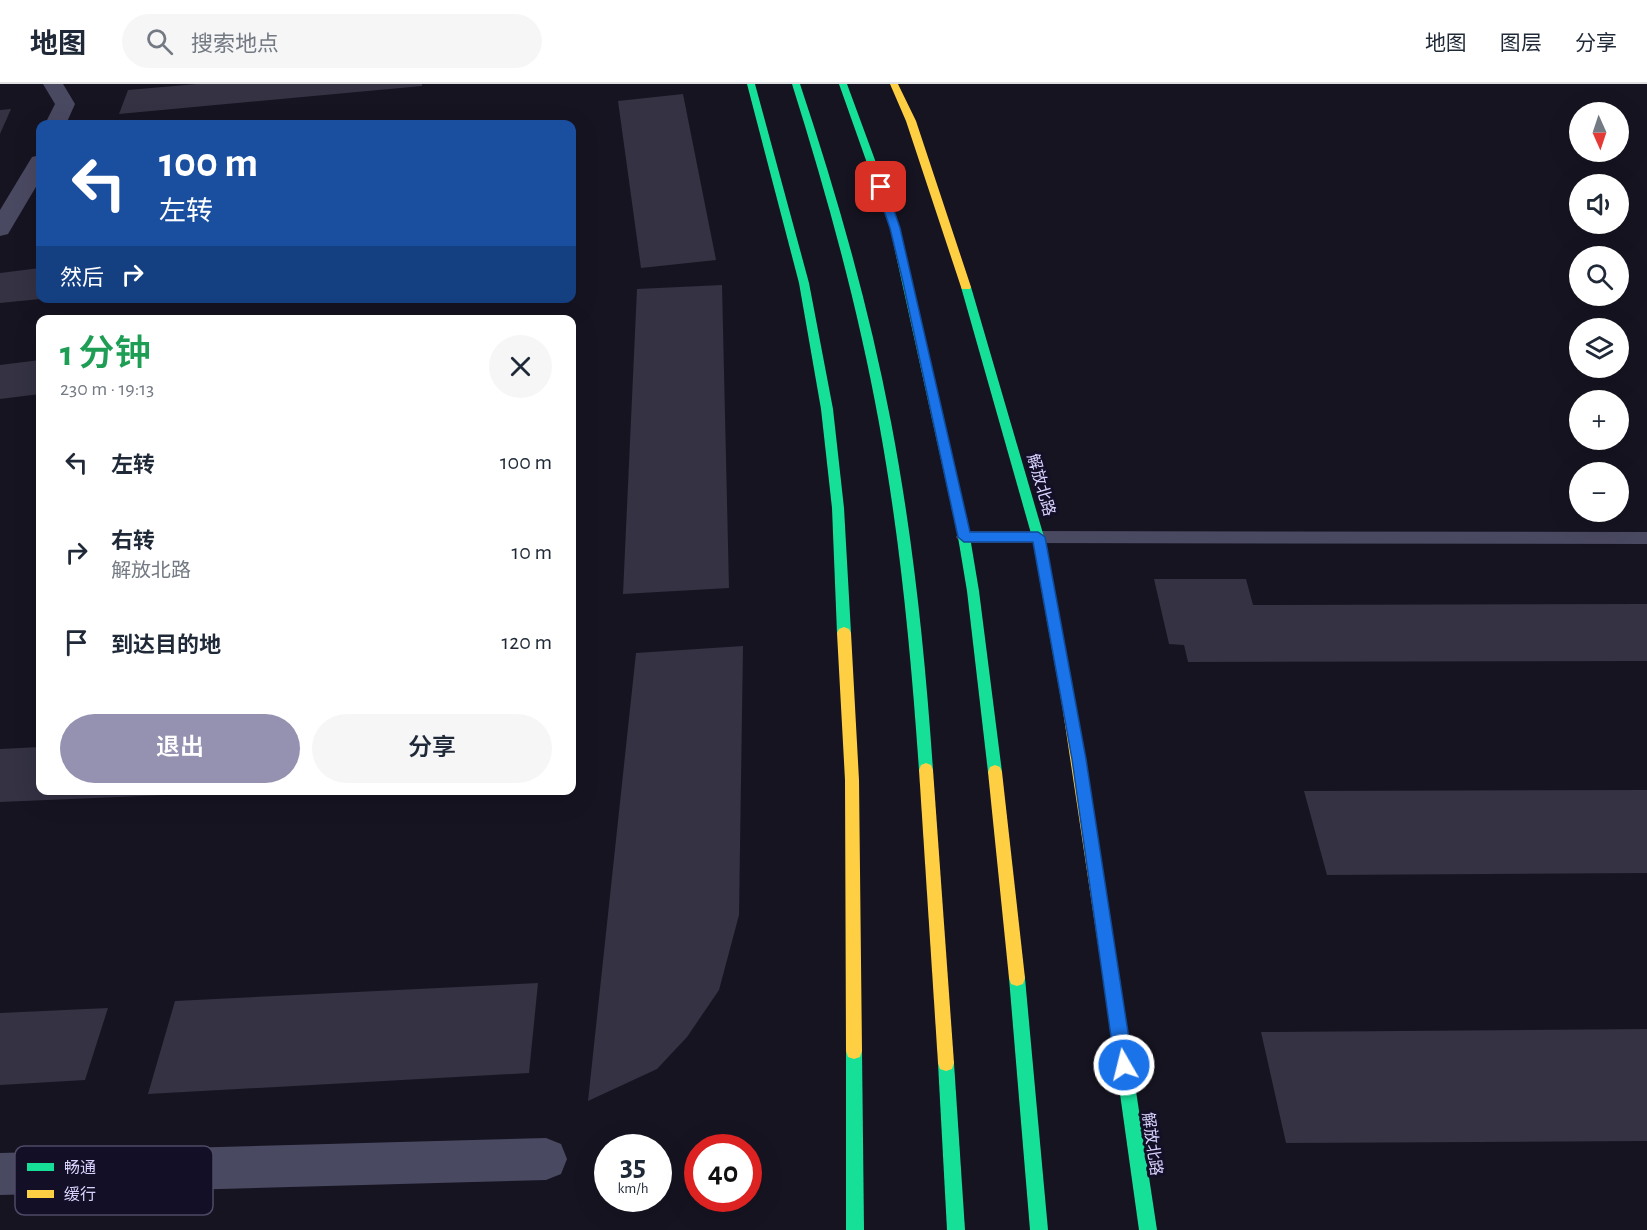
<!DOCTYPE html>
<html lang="zh">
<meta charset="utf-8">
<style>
:root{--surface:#fff;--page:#f6f6f7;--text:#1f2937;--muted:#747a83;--line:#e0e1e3;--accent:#9591b1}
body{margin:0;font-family:"Alegreya Sans","Noto Sans SC",sans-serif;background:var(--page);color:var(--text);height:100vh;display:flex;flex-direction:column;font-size:22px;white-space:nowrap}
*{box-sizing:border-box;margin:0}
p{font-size:20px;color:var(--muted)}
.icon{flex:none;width:33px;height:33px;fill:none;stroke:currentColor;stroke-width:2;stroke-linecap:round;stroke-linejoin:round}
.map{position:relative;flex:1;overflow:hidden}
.panel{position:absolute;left:36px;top:231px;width:540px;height:480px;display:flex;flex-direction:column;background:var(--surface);border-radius:12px;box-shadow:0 6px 24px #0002}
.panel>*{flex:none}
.banner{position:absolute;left:36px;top:36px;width:540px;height:183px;border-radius:12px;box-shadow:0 6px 24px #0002;background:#1a4fa0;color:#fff;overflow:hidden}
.needle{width:39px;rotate:177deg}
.controls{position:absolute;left:1569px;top:18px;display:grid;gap:12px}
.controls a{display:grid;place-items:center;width:60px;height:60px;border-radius:50%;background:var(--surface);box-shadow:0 6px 24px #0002;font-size:30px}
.speed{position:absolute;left:594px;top:1050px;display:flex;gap:12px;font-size:30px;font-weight:700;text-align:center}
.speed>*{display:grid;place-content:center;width:78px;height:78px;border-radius:50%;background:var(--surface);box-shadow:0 6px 24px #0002;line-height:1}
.speed small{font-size:15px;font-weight:400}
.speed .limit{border:9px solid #d22;background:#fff;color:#111}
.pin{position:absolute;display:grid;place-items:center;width:51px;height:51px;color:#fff;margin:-26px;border-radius:12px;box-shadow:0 3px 9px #0006}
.me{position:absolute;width:66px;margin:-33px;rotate:352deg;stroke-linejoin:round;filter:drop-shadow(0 0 4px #0008)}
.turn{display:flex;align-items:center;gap:21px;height:126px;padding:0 24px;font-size:27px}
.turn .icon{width:78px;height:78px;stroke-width:2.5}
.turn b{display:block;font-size:42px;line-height:51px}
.then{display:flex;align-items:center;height:57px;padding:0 24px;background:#0003;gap:12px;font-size:22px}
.round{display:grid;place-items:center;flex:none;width:63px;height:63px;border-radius:32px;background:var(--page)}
.summary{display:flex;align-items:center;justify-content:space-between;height:102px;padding:0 24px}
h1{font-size:36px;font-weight:600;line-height:45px;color:#1e9e55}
.action{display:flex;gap:12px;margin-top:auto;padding:12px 24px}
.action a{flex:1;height:69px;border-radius:36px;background:var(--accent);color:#fff;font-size:24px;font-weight:600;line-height:69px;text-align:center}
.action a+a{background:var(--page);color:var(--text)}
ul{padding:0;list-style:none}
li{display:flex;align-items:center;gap:18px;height:90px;padding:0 24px}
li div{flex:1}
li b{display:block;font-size:22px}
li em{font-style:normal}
header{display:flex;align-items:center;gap:36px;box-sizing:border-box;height:84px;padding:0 30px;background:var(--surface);border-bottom:2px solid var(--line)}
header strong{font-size:28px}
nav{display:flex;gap:33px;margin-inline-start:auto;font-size:21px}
.search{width:420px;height:54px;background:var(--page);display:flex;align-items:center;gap:15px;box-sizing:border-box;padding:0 21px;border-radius:33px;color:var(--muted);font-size:22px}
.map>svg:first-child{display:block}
.building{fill:#343243}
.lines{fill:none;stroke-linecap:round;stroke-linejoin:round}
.lane{fill:#4a4962;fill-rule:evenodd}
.street{fill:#4a4962;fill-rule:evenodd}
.fast{fill:#16e098;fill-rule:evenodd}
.slow{fill:#ffcf43;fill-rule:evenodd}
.route{fill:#1a73e8;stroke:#114b97;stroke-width:1.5}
.labels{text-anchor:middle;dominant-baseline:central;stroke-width:6;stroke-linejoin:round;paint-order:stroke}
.street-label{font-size:16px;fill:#d9d4ff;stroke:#130f26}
.key{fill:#130f26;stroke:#4e4a67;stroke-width:1.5}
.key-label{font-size:16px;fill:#d9d4ff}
</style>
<header>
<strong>地图</strong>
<div class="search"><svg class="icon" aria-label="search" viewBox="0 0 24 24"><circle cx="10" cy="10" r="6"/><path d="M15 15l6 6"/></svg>搜索地点</div>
<nav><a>地图</a><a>图层</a><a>分享</a></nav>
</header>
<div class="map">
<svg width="1647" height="1146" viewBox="0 0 1647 1146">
<rect width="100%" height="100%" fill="#161421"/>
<!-- building -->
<g class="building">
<polygon points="197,0 422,0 422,2 119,30 128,6"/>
<polygon points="683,10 716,176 641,184 618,17"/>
<polygon points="11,25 0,50 0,26"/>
<polygon points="40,184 40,215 0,219 0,189"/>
<polygon points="722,201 729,504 623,510 637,205"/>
<polygon points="40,276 40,310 0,315 0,281"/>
<polygon points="1154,495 1246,495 1253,521 1647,520 1647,577 1188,578 1184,561 1169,560"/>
<polygon points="743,562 739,831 719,906 687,953 657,985 588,1017 636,569"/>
<polygon points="40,663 40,706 191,706 190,710 0,718 0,665"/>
<polygon points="1647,706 1647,789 1327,791 1304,707"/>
<polygon points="538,899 529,989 148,1010 175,917"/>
<polygon points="108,924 85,996 0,1001 0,929"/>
<polygon points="1647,945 1647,1057 1286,1059 1261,948"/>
</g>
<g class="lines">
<!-- lane -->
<polygon class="lane" points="964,447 1647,448 1647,460 964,459 959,457 956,453 959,449"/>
<!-- street -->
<g class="street">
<polygon points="43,0 63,0 75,20 66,40 45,40 55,20"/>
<polygon points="40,71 40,96 8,150 0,152 0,126 32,73"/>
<polygon points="546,1054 561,1060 567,1075 561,1090 546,1096 0,1111 0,1069"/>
</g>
<!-- fast -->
<g class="fast">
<polygon points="747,0 755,0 809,199 833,325 844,424 851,549 849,553 839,553 837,549 832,424 821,325 799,199"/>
<path d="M792 0H800C837 111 869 223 891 338 913 453 925 569 933 686L931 691 926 693 921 691 919 686C911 569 900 454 879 339 858 223 827 111 792 0Z"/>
<polygon points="839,0 847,0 900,144 970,453 979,507 1002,688 1000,693 995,695 990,693 988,688 967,507 958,453 890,144"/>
<polygon points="966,200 971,203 1044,453 1077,627 1075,631 1070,633 1065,631 1063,627 1032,453 961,203"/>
<polygon points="1017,886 1023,888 1025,894 1048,1146 1030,1146 1009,894 1011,888"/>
<polygon points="854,959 860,961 862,967 864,1146 846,1146 846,967 848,961"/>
<polygon points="1123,966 1129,968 1131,974 1157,1146 1139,1146 1115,974 1117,968"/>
<polygon points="946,971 952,973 954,979 965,1146 947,1146 938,979 940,973"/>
</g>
<!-- slow -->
<g class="slow">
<polygon points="890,0 898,0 916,37 971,203 970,205 962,205 961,203 906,37"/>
<polygon points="844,543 849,545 851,549 859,696 862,967 860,973 854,975 848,973 846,967 845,696 837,549 839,545"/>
<polygon points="1070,621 1075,623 1077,627 1131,974 1129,980 1123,982 1117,980 1115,974 1063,627 1065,623"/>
<polygon points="926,679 931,681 933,686 954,979 952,985 946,987 940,985 938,979 919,686 921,681"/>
<polygon points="995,681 1000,683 1002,688 1025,894 1023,900 1017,902 1011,900 1009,894 988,688 990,683"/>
</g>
</g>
<!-- route -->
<polygon class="route" points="881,100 886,103 900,144 970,448 1038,448 1045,453 1086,675 1133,981 1130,987 1124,990 1118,987 1115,981 1072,675 1033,458 964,458 958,453 903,198 890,144 876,103"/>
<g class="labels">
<!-- street labels -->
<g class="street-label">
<text transform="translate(1041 401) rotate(74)">解放北路</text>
<text transform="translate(1152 1060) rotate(82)">解放北路</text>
</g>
</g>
<!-- legend -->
<rect x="15" y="1062" width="198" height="69" rx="9" class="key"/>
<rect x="27" y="1079" width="27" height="8" fill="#16e098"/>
<rect x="27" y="1106" width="27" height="8" fill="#ffcf43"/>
<g class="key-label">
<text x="64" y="1089">畅通</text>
<text x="64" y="1116">缓行</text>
</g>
</svg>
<div class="controls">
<a><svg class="needle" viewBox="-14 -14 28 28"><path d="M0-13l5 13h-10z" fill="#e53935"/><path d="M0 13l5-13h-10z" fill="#747a83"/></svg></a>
<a><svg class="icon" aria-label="sound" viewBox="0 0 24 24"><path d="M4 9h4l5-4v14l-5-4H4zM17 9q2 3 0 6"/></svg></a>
<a><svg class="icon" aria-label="search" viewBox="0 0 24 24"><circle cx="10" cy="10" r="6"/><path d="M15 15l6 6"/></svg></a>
<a><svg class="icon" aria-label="layers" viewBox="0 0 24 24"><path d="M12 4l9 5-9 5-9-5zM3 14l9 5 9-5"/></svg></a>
<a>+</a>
<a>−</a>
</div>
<div class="speed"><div>35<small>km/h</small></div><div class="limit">40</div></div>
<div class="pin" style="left:881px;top:103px;background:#d93025"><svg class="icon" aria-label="arrive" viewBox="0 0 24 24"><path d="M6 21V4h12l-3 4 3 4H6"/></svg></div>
<svg class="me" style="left:1124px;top:981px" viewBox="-20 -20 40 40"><circle r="17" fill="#1a73e8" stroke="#fff" stroke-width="3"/><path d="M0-11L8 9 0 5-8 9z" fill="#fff"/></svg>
<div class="banner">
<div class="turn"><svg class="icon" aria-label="left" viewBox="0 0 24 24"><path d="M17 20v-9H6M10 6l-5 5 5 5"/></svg><div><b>100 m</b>左转</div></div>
<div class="then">然后<svg class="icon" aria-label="right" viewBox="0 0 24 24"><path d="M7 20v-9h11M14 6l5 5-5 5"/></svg></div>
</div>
<section class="panel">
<div class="summary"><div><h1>1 分钟</h1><p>230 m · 19:13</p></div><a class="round"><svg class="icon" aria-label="close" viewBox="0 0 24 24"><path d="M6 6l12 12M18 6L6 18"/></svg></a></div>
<ul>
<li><svg class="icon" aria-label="left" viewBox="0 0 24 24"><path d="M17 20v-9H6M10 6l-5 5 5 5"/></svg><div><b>左转</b></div><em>100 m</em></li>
<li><svg class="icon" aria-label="right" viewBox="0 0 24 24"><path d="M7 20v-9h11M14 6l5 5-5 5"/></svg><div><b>右转</b><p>解放北路</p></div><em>10 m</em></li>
<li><svg class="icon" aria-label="arrive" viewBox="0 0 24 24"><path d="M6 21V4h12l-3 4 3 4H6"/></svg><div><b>到达目的地</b></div><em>120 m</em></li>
</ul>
<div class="action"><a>退出</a><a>分享</a></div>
</section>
</div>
